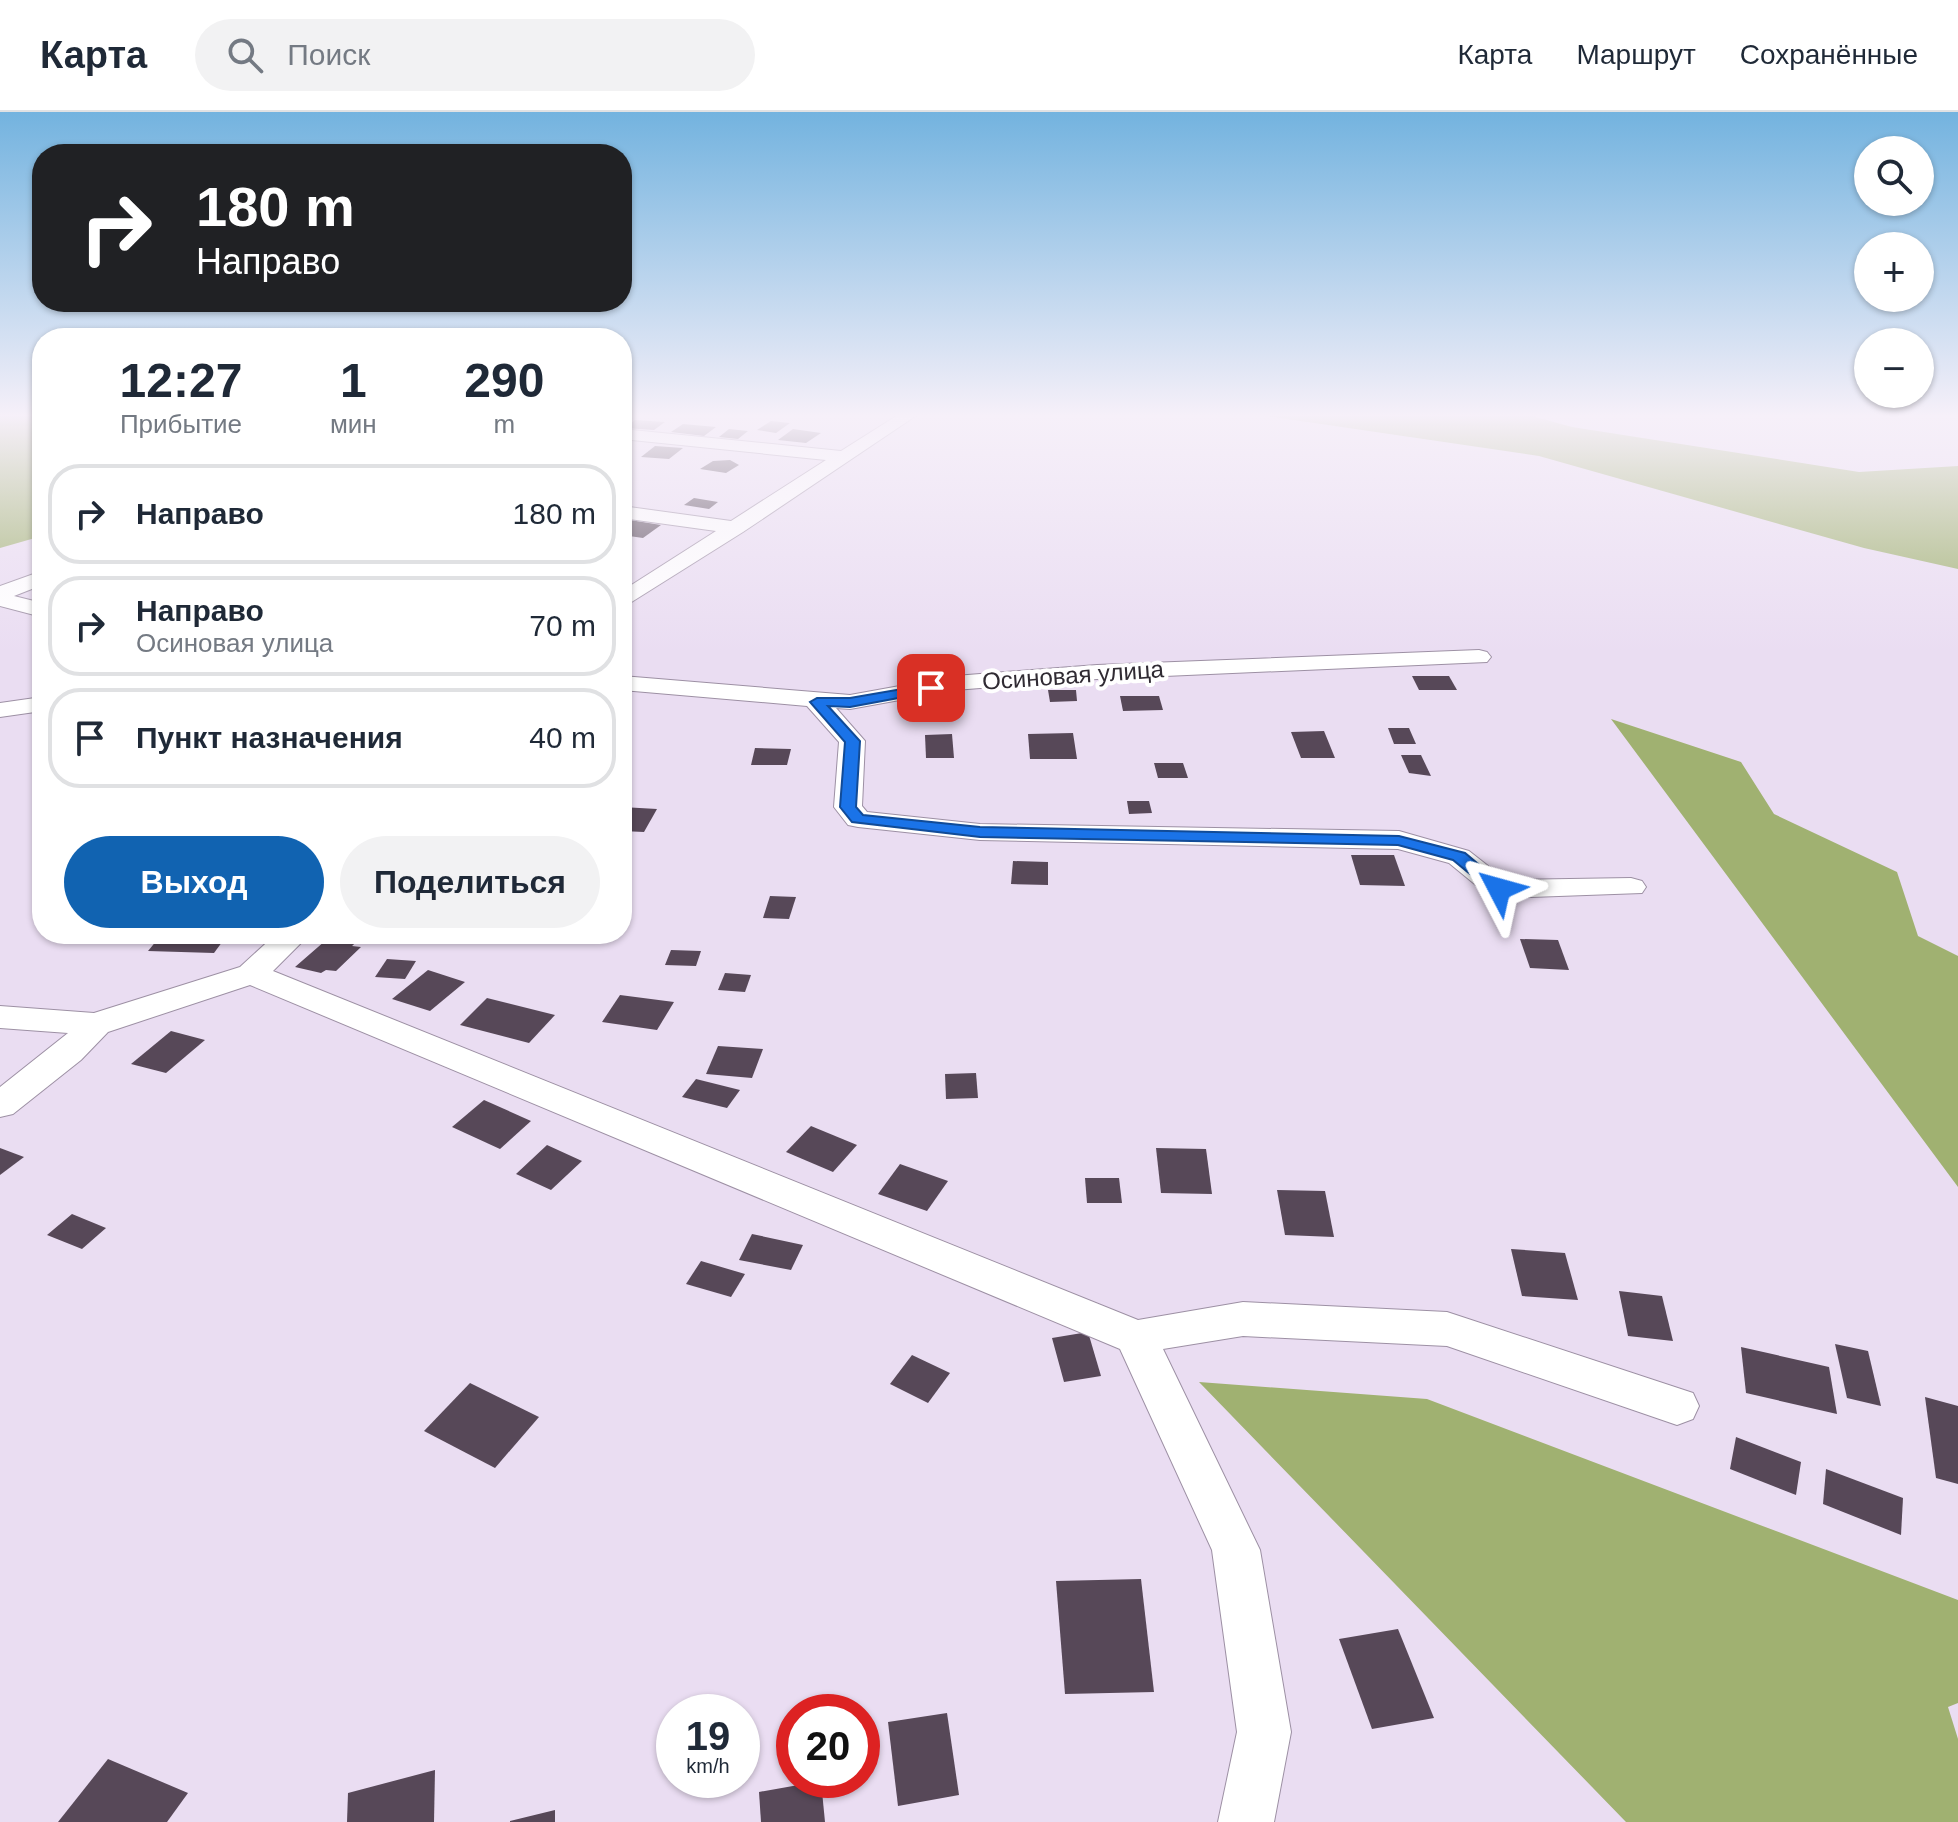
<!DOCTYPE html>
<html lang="ru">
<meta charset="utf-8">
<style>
:root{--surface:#fff;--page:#f2f2f3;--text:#1f2937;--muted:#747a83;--line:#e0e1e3;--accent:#1163b1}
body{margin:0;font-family:Arial,sans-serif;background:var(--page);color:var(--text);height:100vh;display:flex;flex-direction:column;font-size:30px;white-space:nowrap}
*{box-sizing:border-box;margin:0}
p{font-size:26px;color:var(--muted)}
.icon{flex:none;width:44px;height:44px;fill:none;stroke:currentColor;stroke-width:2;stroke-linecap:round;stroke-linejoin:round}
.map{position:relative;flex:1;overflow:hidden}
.details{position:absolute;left:32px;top:216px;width:600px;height:616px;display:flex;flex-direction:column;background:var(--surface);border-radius:32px;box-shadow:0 2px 6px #0004}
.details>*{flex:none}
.top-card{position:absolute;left:32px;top:32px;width:600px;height:168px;border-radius:32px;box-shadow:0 2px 6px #0004;background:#202124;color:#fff;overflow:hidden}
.buttons{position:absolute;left:1854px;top:24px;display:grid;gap:16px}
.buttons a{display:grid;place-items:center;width:80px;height:80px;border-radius:50%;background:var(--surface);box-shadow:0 2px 6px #0004;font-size:40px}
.speed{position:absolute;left:656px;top:1582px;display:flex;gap:16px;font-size:40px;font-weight:700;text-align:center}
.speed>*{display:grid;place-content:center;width:104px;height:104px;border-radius:50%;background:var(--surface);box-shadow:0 2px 6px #0004;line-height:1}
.speed small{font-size:20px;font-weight:400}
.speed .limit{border:12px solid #d22;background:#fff;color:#111}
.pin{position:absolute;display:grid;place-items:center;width:68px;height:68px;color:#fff;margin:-34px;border-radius:16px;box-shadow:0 4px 12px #0006}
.me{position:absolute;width:88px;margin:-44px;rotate:309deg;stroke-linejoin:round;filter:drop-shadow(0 0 6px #0008)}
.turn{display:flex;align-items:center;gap:28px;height:168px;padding:0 32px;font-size:36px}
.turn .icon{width:104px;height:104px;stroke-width:2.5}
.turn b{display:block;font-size:56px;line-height:68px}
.eta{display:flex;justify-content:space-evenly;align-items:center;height:136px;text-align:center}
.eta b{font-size:48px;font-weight:800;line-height:56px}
.action{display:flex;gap:16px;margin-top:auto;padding:16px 32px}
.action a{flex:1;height:92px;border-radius:48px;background:var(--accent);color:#fff;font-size:32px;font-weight:800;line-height:92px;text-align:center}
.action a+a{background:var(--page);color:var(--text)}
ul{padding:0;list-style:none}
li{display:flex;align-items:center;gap:24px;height:100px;margin:0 16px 12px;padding:0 16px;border:4px solid var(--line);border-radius:32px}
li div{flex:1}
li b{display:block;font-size:30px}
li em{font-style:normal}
header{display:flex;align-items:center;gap:48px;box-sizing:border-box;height:112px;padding:0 40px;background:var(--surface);border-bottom:2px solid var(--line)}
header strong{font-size:38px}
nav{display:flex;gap:44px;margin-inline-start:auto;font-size:28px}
.search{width:560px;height:72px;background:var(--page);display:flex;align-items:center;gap:20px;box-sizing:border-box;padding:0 28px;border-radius:44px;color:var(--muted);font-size:30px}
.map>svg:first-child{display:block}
.forest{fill:#a0b171}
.building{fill:#574858}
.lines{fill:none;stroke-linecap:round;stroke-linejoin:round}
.minor-casing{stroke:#9d90a4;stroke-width:2}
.minor{fill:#fff;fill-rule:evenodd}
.route{fill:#1a73e8;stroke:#114b97;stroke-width:2}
.labels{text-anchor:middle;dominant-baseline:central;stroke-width:8;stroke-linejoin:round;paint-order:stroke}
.far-street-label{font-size:24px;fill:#302b33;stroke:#fff}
</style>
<header>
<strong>Карта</strong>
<div class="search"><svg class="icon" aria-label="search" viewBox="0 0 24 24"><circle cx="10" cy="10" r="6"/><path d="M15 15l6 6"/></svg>Поиск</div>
<nav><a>Карта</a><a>Маршрут</a><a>Сохранённые</a></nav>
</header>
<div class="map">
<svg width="1958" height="1710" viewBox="0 0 1958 1710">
<rect width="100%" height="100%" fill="#eaddf2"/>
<!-- forest -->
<g class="forest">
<polygon points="0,303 42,303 42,424 0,436"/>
<polygon points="1260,303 1528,303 1572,315 1859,360 1958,354 1958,457 1864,436 1539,344"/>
<polygon points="1611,607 1741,650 1774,702 1897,760 1918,824 1958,844 1958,1075"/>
<polygon points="1199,1270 1427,1287 1958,1488 1958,1591 1948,1595 1958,1627 1958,1710 1626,1710"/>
</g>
<!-- building -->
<g class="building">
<polygon points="635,308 665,310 654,318 625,316"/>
<polygon points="771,309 790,311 776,321 757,318"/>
<polygon points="683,312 716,315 704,324 671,320"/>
<polygon points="729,317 748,319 738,327 719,325"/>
<polygon points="793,317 821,321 806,331 778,328"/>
<polygon points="655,334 683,336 669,347 641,345"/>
<polygon points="730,348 739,353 726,361 700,357 713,349"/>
<polygon points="694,386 718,390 709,397 684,393"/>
<polygon points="630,408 661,413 643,426 622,423 622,414"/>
<polygon points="1412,564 1449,564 1457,578 1419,578"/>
<polygon points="1048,578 1076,578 1077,589 1050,590"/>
<polygon points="1120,584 1159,584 1163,598 1123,599"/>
<polygon points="1388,616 1409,616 1416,632 1394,632"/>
<polygon points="1324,619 1335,646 1301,646 1291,620"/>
<polygon points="1073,621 1077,647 1030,647 1028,622"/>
<polygon points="952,622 954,646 926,646 925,623"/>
<polygon points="755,636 791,637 787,653 751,653"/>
<polygon points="1401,643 1421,643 1431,664 1409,661"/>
<polygon points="1154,651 1183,651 1188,666 1158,666"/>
<polygon points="1127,689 1149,689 1152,701 1129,702"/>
<polygon points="622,695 657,697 644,720 622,719"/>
<polygon points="1351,743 1394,743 1405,774 1360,773"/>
<polygon points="1013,749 1048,750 1048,773 1011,772"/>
<polygon points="770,784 796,785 789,807 763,806"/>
<polygon points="162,822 228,822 214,841 148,839"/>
<polygon points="333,822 364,823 352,834 361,835 336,859 326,858 321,861 295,855"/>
<polygon points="1520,827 1558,828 1569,858 1530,856"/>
<polygon points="671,838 701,839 696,854 665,853"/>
<polygon points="387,847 416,849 405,867 375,865"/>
<polygon points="428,858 465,870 430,899 392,887"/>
<polygon points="725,861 751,863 745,880 718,878"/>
<polygon points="620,883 674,890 657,918 602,910"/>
<polygon points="487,886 555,903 529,931 460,913"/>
<polygon points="171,919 205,928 166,961 131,952"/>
<polygon points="718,934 763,937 752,966 706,962"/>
<polygon points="976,961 978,986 946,987 945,962"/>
<polygon points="696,967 740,978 727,996 682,985"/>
<polygon points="484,988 531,1009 500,1037 452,1015"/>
<polygon points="811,1014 857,1033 833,1060 786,1040"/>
<polygon points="547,1033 582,1049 551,1078 516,1062"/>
<polygon points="0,1036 24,1045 0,1063"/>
<polygon points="1156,1036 1206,1037 1212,1082 1161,1081"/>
<polygon points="900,1052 948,1069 927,1099 878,1082"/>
<polygon points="1085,1066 1119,1066 1122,1091 1087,1091"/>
<polygon points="1277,1078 1325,1079 1334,1125 1285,1123"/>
<polygon points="72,1102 106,1116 82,1137 47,1123"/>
<polygon points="752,1122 803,1133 791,1158 739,1148"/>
<polygon points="1511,1137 1565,1141 1578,1188 1522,1184"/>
<polygon points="701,1149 745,1162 731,1185 686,1172"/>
<polygon points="1619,1179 1662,1184 1673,1229 1628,1224"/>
<polygon points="1088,1220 1101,1264 1064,1270 1052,1226"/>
<polygon points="1835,1232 1868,1239 1881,1294 1847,1286"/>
<polygon points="1741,1235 1829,1255 1837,1302 1746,1281"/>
<polygon points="912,1243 950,1261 928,1291 890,1272"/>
<polygon points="470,1271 539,1305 495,1356 424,1319"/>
<polygon points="1925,1285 1958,1294 1958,1372 1936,1366"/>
<polygon points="1736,1325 1801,1350 1796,1383 1730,1357"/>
<polygon points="1826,1357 1903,1386 1901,1423 1823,1392"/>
<polygon points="1141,1467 1154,1580 1065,1582 1056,1469"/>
<polygon points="1398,1517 1434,1606 1372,1617 1339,1527"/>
<polygon points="947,1601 959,1683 898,1694 888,1610"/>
<polygon points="108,1647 188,1681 167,1710 58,1710"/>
<polygon points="435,1658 434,1710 347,1710 348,1681"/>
<polygon points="821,1669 825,1710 761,1710 759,1680"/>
<polygon points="555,1698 555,1710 510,1710 510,1709"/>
</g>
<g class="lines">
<!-- minor casing -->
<g class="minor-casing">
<g id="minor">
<polygon points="898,303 917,303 743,420 622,496 622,479 716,419 622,406 622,394 731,409 826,348 622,327 622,317 841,339"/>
<polygon points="42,459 42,473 14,484 42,491 42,505 0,494 0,474"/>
<polygon points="1479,538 1487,540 1491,545 1487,550 1097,567 955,578 850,597 836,596 865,629 862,694 867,700 980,712 1399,719 1469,739 1506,768 1631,766 1642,769 1646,775 1642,781 1499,786 1488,783 1449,751 1398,737 980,728 858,715 848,713 834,695 839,630 807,594 622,578 622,564 850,583 955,564 1097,553"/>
<polygon points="42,585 42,599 0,605 0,591"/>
<polygon points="276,822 310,822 273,859 1138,1208 1243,1190 1447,1200 1693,1281 1699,1294 1693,1307 1677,1313 1447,1234 1243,1224 1163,1237 1260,1438 1291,1620 1274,1710 1218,1710 1237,1620 1212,1438 1120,1237 250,873 108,920 81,948 13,1002 0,1005 0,975 68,921 0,916 0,894 94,901 240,855"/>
</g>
</g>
<!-- minor -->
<use href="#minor" class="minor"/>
</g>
<!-- sky -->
<linearGradient id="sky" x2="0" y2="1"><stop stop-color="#73b3df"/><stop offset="0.56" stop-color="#f6f0f9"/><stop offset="1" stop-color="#f6f0f9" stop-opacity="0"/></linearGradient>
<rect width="1958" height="542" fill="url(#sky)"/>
<!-- route -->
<polygon class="route" points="931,572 938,576 936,579 850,595 828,594 860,629 856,695 863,703 980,715 1399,724 1465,741 1508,777 1505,781 1493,781 1453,748 1398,733 980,725 852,710 840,695 845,630 810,590 817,586 850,586"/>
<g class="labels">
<!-- far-street labels -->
<g class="far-street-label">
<text transform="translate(1073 563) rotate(-4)">Осиновая улица</text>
</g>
</g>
</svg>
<div class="buttons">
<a><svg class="icon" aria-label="search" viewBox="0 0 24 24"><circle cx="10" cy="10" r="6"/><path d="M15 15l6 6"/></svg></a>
<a>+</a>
<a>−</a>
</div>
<div class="speed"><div>19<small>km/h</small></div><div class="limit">20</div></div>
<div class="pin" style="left:931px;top:576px;background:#d93025"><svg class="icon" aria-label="arrive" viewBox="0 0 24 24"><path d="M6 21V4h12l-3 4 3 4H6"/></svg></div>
<svg class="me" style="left:1499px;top:777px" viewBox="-20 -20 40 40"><path d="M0-17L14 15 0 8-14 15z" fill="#1a73e8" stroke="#fff" stroke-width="4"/></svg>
<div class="top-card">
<div class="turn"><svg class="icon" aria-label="right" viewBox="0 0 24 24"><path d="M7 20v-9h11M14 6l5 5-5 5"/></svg><div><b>180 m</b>Направо</div></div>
</div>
<section class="details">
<div class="eta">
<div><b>12:27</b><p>Прибытие</p></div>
<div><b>1</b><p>мин</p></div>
<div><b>290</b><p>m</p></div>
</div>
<ul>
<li><svg class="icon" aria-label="right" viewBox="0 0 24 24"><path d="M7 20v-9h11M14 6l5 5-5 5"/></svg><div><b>Направо</b></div><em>180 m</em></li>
<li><svg class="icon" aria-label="right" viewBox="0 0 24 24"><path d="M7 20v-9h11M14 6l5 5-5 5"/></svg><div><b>Направо</b><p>Осиновая улица</p></div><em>70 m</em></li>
<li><svg class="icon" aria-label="arrive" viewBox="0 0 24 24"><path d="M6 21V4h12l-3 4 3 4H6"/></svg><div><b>Пункт назначения</b></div><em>40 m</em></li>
</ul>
<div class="action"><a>Выход</a><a>Поделиться</a></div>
</section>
</div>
